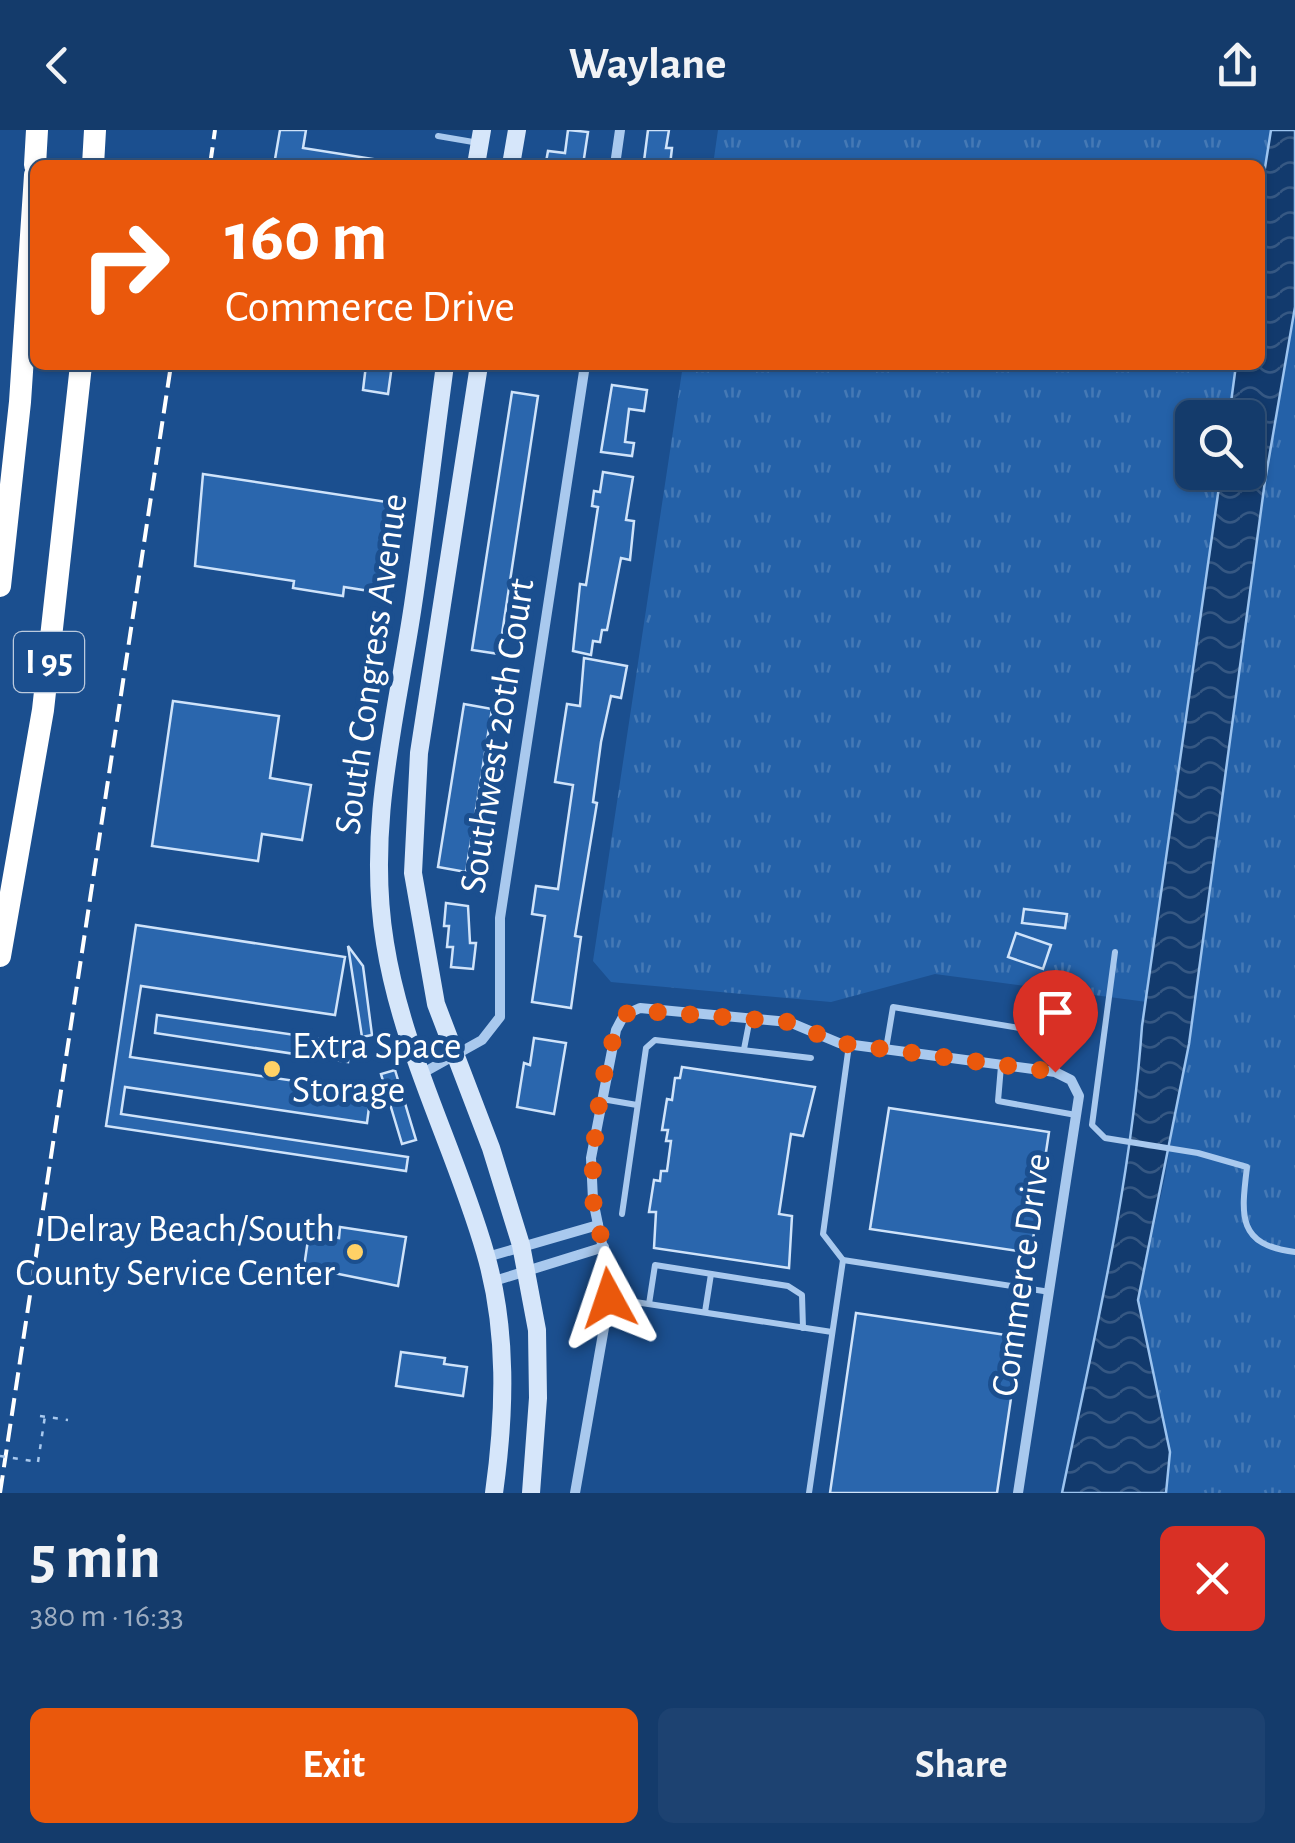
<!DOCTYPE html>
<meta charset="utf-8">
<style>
:root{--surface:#143b6b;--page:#1d4271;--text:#f1f3f6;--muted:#9dadc1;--line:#33557e;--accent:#ea580c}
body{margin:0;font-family:"Alegreya Sans",sans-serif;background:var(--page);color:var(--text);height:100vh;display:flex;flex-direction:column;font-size:38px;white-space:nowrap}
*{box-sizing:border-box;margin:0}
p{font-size:32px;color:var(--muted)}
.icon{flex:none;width:55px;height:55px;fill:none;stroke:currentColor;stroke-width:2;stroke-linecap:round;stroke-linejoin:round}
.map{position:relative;height:1363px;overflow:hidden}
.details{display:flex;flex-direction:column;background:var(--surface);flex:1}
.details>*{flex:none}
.banner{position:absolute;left:30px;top:30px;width:1235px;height:210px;border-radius:15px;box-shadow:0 2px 8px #0004,0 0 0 2px var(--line);background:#ea580c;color:#fff;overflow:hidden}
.controls{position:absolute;left:1175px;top:270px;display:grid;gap:20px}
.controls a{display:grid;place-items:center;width:90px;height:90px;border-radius:15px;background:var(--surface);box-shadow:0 2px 8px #0004,0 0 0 2px var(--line);font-size:50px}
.pin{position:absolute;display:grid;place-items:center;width:85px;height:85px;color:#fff;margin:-102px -42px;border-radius:50% 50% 50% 0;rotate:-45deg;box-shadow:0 0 10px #0007}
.pin .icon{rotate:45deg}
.me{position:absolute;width:110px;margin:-55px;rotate:355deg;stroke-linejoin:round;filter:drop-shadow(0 0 8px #0008)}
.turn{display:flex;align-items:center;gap:35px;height:210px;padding:0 30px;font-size:45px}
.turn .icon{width:130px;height:130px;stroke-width:2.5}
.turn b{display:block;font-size:70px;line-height:85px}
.round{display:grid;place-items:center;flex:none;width:105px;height:105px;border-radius:15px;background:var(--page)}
.summary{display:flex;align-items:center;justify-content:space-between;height:170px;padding:0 30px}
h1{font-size:60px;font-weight:700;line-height:75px}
.primary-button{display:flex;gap:20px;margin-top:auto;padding:20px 30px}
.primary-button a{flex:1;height:115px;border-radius:15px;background:var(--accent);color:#fff;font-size:40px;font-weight:700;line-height:115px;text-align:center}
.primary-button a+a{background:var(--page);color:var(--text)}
header{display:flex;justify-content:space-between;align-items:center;height:130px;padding:0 30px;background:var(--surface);font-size:45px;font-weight:700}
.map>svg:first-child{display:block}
.grass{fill:url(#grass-tufts);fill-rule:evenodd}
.water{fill:url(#water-waves);stroke:#9cc4f0;stroke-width:2.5}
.building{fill:#2a66ad;stroke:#cfe3fa;stroke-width:2.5}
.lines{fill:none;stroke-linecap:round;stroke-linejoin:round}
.path{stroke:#a9c9ee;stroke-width:2.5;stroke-dasharray:5 8;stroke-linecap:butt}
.lane{stroke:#a9c9ee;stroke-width:6}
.street{stroke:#a9c9ee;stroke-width:10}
.secondary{stroke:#d6e6fa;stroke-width:18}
.highway{stroke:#fff;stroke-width:22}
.rail{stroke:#fff;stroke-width:4;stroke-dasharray:18 8;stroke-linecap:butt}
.path-bridge{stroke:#a9c9ee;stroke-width:2.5;stroke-dasharray:5 8;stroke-linecap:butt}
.route{stroke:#ea580c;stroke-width:18;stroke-dasharray:0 32.4}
.poi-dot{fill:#ffd166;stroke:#1b4f8f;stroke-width:4}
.labels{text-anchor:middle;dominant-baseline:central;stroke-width:10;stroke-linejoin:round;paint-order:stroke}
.shield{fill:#1b4f8f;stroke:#bbcadd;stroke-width:2.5}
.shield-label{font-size:35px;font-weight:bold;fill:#fff}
.street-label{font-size:38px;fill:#fff;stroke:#1b4f8f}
.poi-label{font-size:38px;fill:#fff;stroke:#1b4f8f;text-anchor:start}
</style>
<header><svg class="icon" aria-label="back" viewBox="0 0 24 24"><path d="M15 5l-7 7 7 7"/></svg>Waylane<svg class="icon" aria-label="share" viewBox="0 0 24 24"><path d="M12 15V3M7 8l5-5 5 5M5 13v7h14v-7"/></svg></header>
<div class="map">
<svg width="1295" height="1363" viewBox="0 0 1295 1363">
<defs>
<pattern id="grass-tufts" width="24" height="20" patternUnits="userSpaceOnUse" patternTransform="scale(2.5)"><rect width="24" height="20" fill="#2461a8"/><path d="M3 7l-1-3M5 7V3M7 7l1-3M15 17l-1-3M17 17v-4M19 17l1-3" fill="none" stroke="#4579b5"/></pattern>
<pattern id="water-waves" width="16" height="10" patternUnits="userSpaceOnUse" patternTransform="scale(2.5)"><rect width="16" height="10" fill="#123a6d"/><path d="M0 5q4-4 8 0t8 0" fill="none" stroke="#365883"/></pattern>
</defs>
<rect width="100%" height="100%" fill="#1b4f8f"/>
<!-- grass -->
<path class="grass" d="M718 0H1295V1363H1166L1170 1322 1138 1170 1165 1047 1193 878 935 844 831 872 611 852 593 831 683 235H1260V35H713ZM1192 288H1248V342H1192Z"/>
<!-- water -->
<path class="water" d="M1271 0H1295V177L1265 351 1189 914 1138 1170 1170 1322 1166 1363H1062C1094 1208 1131 1054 1142 896L1221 343 1248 342V288L1229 287 1236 235H1260V69Z"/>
<!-- building -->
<g class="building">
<polygon points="280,0 306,0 303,18 373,29 372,35 274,35"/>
<polygon points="568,0 588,2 583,35 546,32 548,21 565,23"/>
<polygon points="648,0 669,0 666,18 672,18 670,35 644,31"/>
<polygon points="366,235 392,235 388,264 363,260"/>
<polygon points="612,255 647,260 644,281 629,279 625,312 634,313 632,326 601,322"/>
<polygon points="512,262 538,266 499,524 472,520"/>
<polygon points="603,342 633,347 626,390 634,391 630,430 621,428 607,500 602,500 600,512 593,511 591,525 573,521 580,454 586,455 598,377 592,376 594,361 600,362"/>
<polygon points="203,344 400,374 382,463 344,457 343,466 293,458 294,451 195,436"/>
<polygon points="584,528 627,536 621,568 611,566 601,612 593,672 597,673 575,806 581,807 571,878 532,872 545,786 532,784 536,756 558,759 573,655 555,652 567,574 580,576"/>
<polygon points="173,571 279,586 270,648 311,655 302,710 262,704 258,731 152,716"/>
<polygon points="464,574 492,579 466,742 438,737"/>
<polygon points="446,773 468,776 470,813 476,813 473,839 451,837 453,817 447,817 449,796 444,796"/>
<polygon points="1024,779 1067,784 1065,798 1022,793"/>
<polygon points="136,795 345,827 335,885 141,856 130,927 371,962 367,993 125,957 121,984 408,1027 406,1041 106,996"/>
<polygon points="1016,803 1051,815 1043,839 1008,827"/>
<polygon points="348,816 363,836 372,905 362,907"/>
<polygon points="157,885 350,913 348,932 155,903"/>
<polygon points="534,908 566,913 554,984 517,977 524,933 530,935"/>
<polygon points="682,937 815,957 803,1006 791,1004 779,1084 792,1086 789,1138 654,1118 656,1082 649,1082 654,1050 660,1051 661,1041 667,1041 671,1011 666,1011 668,1000 662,1000 667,969 672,970 675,948 680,948"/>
<polygon points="395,940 416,1010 402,1014 381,944"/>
<polygon points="889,978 1049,1002 1031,1123 870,1099"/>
<polygon points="340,1097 406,1107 398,1156 304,1137 309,1103 339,1108"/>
<polygon points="856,1183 1020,1207 997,1363 830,1363"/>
<polygon points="401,1222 445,1228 444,1234 467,1237 463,1266 396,1256"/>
</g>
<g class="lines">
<!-- path -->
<g class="path">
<polyline points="40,1286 68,1290"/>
<polyline points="38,1332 45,1286"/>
</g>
<!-- lane -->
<g class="lane">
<polyline points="438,6 479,13"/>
<path d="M1115 822 1092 995 1105 1008 1198 1023 1247 1037C1241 1086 1237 1115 1295 1122"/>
<polyline points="744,919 750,888"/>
<polyline points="886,919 893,877 1062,905 1056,941"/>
<polyline points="1001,936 998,971 1076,985"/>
<polyline points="602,969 637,975"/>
<polyline points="622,1084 646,918 655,910 811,928"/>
<polyline points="843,1130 1050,1162"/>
<polyline points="609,1168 832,1202"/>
<polyline points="649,1174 655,1135 788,1156 802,1165 803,1198"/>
<polyline points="705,1182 711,1144"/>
<polyline points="809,1363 843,1130 823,1104 849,915"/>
</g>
<!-- street -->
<g class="street">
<polyline points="615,35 620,0"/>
<polyline points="421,944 482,910 500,887 500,788 585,235"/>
<polyline points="487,1127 598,1095"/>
<polyline points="491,1152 604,1117"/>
<polyline points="575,1363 611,1158 593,1070 591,1028 616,900 624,885 640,878 789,892 839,913 1055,942 1071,950 1079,966 1018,1363"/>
</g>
<!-- secondary -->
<g class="secondary">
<polyline points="476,35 482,0"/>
<polyline points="511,35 517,0"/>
<path d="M445 235C434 315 425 395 413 475 396 589 366 697 385 813 402 921 455 1018 485 1122 508 1200 505 1284 494 1363"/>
<polyline points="479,235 419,623 413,743 436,874 491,1018 521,1115 537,1200 538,1268 531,1363"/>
</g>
<!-- highway -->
<g class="highway">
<polyline points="35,35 37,0"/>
<polyline points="93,35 95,0"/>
<polyline points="0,456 20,272 35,45"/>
<polyline points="0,826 43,580 81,235"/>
</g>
<!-- rail -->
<g class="rail">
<polyline points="210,35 215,0"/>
<polyline points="0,1363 171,235"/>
</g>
<!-- path-bridge -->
<polyline class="path-bridge" points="0,1326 38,1332"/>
</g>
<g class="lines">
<!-- route -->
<path class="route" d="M609 1168C614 1133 596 1102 593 1068 590 1032 602 899 631 880L789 892 839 913 1055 942"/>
</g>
<!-- markers -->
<g class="poi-dot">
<circle cx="272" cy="939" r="10"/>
<circle cx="355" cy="1122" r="10"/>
</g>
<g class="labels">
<!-- shield labels -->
<rect class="shield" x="14" y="502" width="70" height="60" rx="8"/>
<g class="shield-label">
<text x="49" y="532">I 95</text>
</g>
<!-- street labels -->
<g class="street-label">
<text transform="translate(372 534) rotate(-82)">South Congress Avenue</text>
<text transform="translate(498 606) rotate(-81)">Southwest 20th Court</text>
<text transform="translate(1022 1145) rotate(-82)">Commerce Drive</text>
</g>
<!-- poi labels -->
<g class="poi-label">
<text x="292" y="917">Extra Space<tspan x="292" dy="44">Storage</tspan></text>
<text x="335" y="1100" text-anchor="end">Delray Beach/South<tspan x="335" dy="44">County Service Center</tspan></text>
</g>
</g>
</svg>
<div class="controls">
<a><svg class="icon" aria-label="search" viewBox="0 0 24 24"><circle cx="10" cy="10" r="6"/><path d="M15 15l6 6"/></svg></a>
</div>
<div class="pin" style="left:1055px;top:942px;background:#d93025"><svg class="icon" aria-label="arrive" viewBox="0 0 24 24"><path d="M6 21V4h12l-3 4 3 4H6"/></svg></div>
<svg class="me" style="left:609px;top:1168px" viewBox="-20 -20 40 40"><path d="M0-17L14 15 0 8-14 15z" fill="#ea580c" stroke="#fff" stroke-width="4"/></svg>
<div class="banner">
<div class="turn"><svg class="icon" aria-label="right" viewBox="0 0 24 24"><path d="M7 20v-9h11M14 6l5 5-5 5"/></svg><div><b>160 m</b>Commerce Drive</div></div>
</div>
</div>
<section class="details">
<div class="summary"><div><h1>5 min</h1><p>380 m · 16:33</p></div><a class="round" style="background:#d93025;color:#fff"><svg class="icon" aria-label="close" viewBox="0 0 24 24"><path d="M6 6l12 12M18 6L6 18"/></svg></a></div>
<div class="primary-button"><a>Exit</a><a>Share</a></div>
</section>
